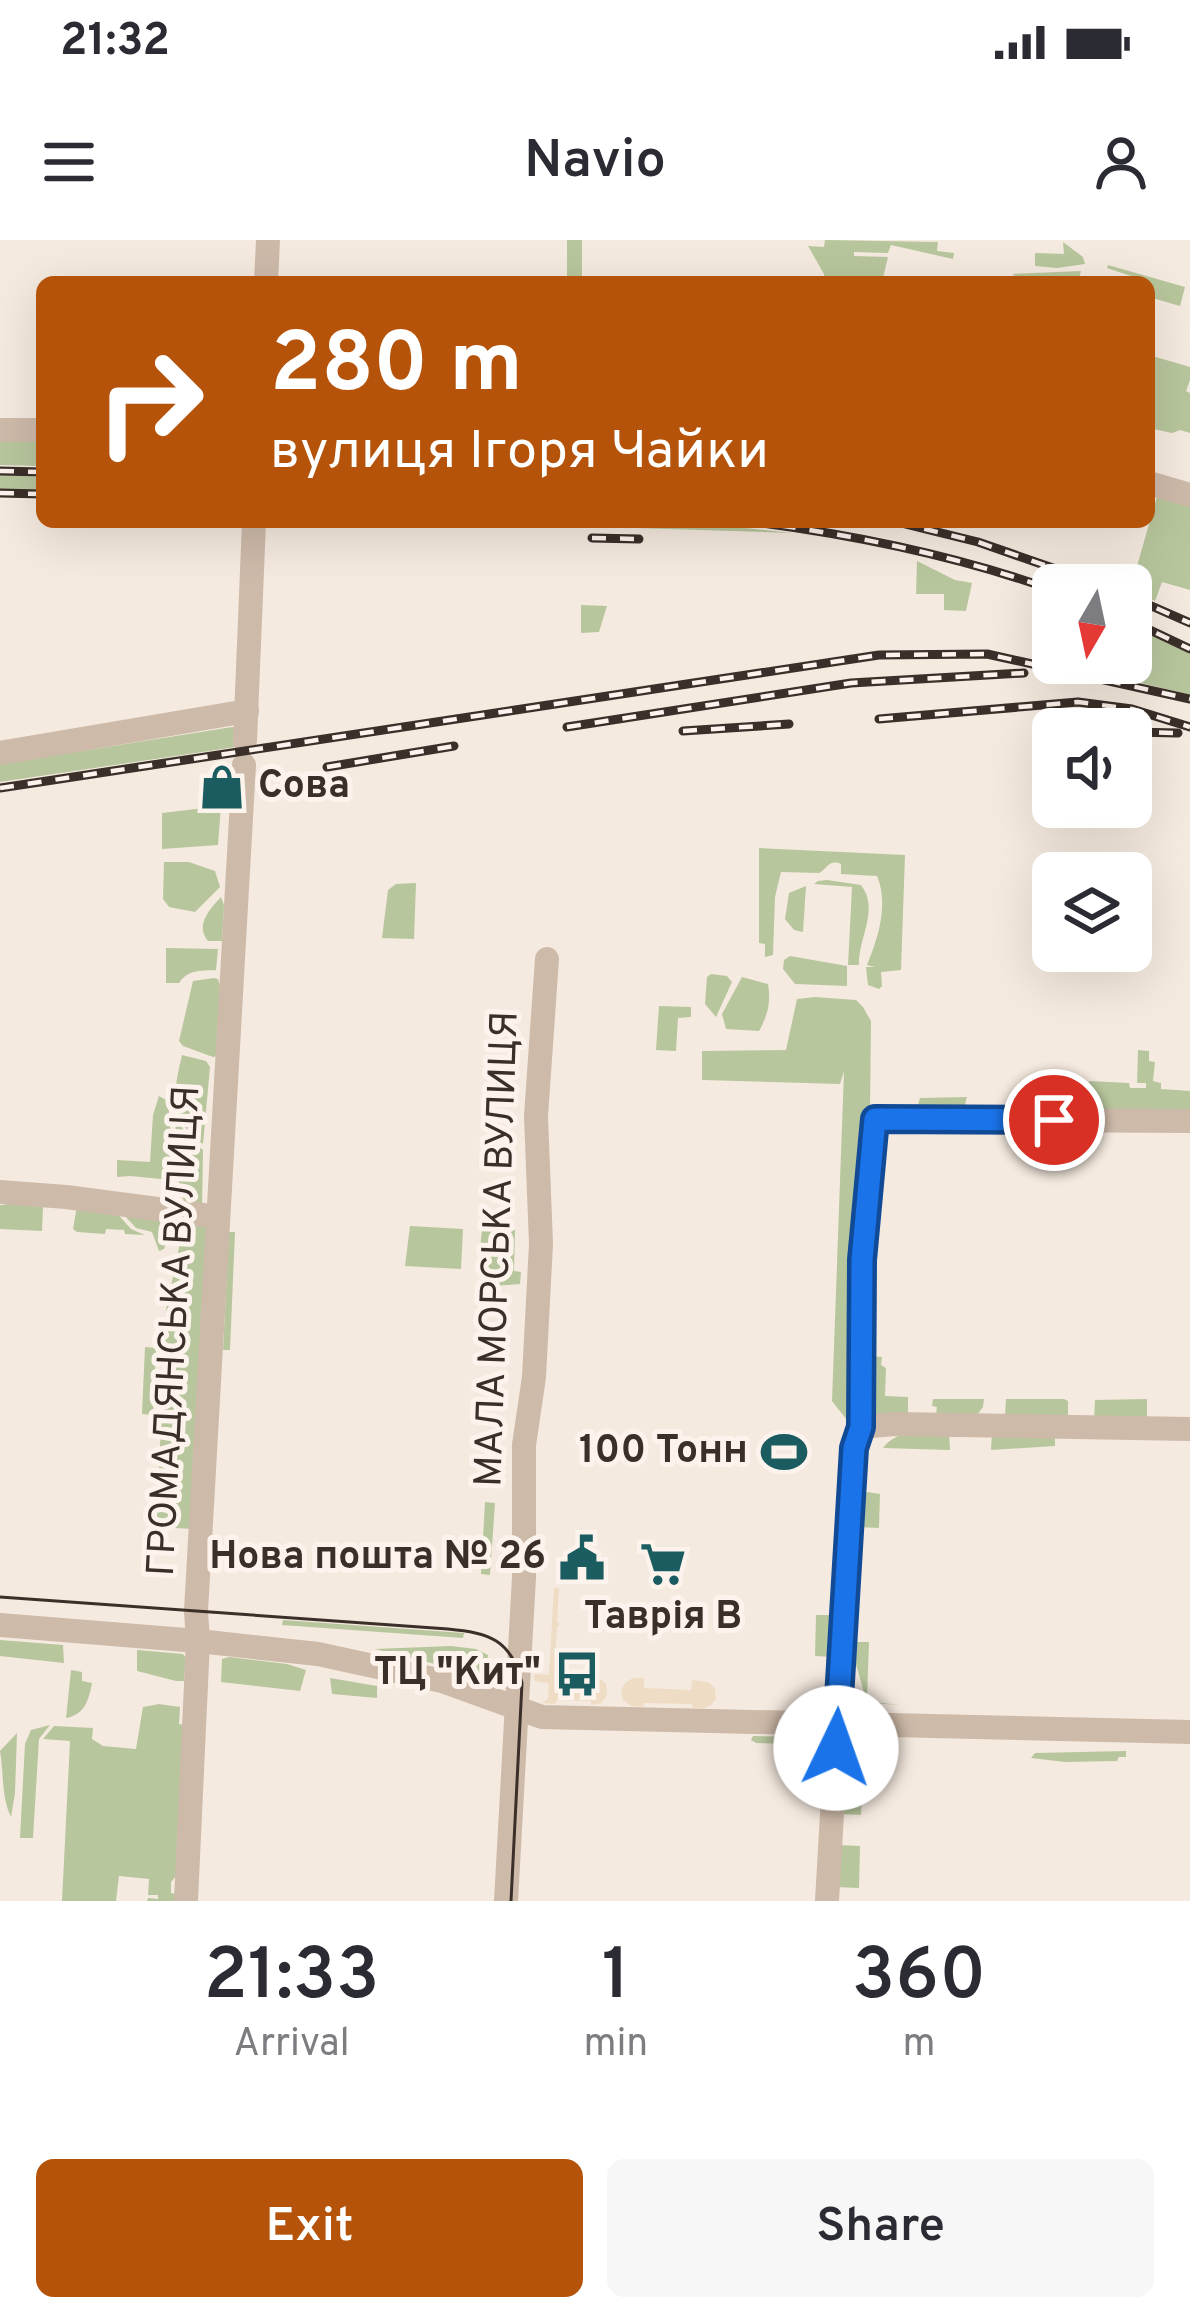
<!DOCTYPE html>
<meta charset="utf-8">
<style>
:root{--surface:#fff;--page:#f7f7f7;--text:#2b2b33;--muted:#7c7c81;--accent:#b45309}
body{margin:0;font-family:Overpass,sans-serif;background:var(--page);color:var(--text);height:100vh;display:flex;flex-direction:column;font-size:45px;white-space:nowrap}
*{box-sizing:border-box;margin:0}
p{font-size:39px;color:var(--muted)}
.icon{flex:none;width:66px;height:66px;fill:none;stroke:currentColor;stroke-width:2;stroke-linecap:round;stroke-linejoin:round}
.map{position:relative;height:1661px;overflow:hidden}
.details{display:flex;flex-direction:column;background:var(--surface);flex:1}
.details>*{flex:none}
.banner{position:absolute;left:36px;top:36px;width:1119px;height:252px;border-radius:18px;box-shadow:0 12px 48px #0002;background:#b45309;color:#fff;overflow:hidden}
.needle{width:78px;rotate:189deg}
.buttons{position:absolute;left:1032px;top:324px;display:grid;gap:24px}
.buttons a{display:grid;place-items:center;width:120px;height:120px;border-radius:18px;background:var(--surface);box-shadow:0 12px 48px #0002;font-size:60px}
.pin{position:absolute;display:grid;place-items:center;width:102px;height:102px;color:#fff;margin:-51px;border:6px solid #fff;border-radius:50%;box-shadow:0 3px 12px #0007}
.me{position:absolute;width:132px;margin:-66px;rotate:3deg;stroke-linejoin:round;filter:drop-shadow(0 0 9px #0008)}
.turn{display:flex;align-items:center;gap:42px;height:252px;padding:0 36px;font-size:54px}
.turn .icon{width:156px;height:156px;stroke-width:2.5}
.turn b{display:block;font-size:84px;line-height:102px}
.eta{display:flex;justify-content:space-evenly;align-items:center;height:204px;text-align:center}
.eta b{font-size:72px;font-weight:600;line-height:84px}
.button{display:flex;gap:24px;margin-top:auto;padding:24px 36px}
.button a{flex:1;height:138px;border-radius:18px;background:var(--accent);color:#fff;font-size:48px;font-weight:600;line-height:138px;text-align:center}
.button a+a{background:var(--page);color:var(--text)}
.status{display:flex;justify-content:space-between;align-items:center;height:84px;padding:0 60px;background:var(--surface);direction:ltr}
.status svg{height:33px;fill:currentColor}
header{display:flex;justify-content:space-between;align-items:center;height:156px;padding:0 36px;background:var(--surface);font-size:54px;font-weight:600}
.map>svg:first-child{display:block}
.green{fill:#b8c69d}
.plaza{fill:#eedcc5}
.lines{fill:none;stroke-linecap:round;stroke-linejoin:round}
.minor{stroke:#cebaa9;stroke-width:24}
.tram{stroke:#3b2f29;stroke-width:3}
.rail-casing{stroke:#3b2f29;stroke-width:9}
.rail{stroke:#fcf4ec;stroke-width:4.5;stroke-dasharray:14;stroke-linecap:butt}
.route-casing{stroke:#114b97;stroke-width:30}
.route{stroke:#1a73e8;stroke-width:21}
.labels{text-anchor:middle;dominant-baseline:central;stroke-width:10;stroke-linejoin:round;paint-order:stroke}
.poi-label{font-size:39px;font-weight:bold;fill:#3b2f29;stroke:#fcf4ec;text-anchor:end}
.street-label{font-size:39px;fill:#3b2f29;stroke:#fcf4ec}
</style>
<div class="status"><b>21:32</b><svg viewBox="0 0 49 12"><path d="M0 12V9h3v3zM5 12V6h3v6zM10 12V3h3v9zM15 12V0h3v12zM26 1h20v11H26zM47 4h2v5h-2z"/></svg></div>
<header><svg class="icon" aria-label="menu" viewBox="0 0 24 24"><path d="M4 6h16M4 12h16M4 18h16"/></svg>Navio<svg class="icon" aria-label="person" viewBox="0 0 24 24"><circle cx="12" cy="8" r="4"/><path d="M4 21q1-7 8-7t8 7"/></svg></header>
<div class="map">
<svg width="1190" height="1661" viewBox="0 0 1190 1661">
<rect width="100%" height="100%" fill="#f5eadf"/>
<!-- green -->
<g class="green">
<rect x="567" y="0" width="15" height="42"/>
<polygon points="825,0 938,2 937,11 954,13 953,19 891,5 888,13 854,12 854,16 888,17 882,42 828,42 824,40 824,34 808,6 824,7"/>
<polygon points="1063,2 1083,17 1085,24 1057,28 1035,26 1035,13 1064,14"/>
<polygon points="1108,25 1185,47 1180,66 1149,57 1149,42 1107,28"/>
<polygon points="1081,31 1078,42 1025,42 1012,34"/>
<polygon points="1149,115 1190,127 1190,140 1186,151 1190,153 1190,193 1180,190 1172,193 1149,188 1149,166 1154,150 1149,148"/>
<polygon points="42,199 42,226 0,225 0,200"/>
<polygon points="0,235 42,237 42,250 0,249"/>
<polygon points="1158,253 1190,263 1190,350 1162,342 1155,361 1131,351 1131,345 1126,345 1137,326"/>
<polygon points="583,282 719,285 792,293 637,288 636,284"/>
<polygon points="917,321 955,340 972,343 966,371 944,370 944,354 916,354"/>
<polygon points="581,365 607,366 599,392 581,393"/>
<polygon points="1143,390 1190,412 1190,455 1129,440 1147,408"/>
<polygon points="232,487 237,488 236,507 0,542 0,524"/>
<polygon points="221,566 218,605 162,609 162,573"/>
<path d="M759 608 905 615 901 730 881 732 882 746 879 749 868 745 866 727H875L867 725C878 698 889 664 877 636L841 634V624C829 619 828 628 819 633L781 632 775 657 773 715 765 717V704L759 703Z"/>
<polygon points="164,622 189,622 215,631 220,647 195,672 169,667 163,659"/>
<path d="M827 640 861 645C880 670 858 698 859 725H848L852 647 814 644 818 641Z"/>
<polygon points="416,643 414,699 382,698 388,650 396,644"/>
<polygon points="806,646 803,692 794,690 785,679 789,653"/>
<path d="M221 657 224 665 222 701H208C195 685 209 670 221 657Z"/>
<path d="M166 708 218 709 216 730C201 731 188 729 179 743H166Z"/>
<polygon points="790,716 847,726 847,746 795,744 783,729 784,720"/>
<polygon points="711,734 727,736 732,742 716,777 705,764 707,737"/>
<path d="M742 737 768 744C771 762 768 775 759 791L726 789 722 774Z"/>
<polygon points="214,738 218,739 220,746 217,816 213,817 183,806 179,801 193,741"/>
<polygon points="815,757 856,760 863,767 871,781 870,871 854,1174 847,1180 832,1161 844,831 840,844 702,840 702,811 786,810 797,759"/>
<polygon points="659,766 691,767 691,777 678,778 676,811 656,810"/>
<polygon points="1138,810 1149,811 1149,821 1155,822 1153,841 1161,843 1161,849 1190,851 1190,874 1062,874 1061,867 1044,866 1044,857 1089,856 1089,841 1129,843 1130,848 1146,848 1146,843 1137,843"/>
<path d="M182 815 206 821 210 827 203 904C168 878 173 853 182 815Z"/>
<polygon points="159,856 168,861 174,932 171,940 130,936 117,937 117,920 150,922 153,875"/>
<polygon points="967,857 965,865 997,865 998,873 887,868 888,865 918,865 920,858"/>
<polygon points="175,874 187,897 203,910 202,969 188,968 181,955 178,935"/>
<polygon points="5,959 43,967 42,991 0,989 0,965 5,965"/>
<polygon points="77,966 114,970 131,989 145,995 125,994 124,990 106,989 105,994 77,992 73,989"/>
<polygon points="125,976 171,977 174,985 164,1009 159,1011 152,992 136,988"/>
<polygon points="185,979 201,982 209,991 192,1289 158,1287 157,1276 166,1070"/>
<polygon points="410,986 463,989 461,1029 405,1026"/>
<polygon points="482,989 515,990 514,1031 521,1032 520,1044 495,1046 496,1032 478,1030"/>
<polygon points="229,992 235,992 230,1110 223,1110"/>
<polygon points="145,1107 156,1108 153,1175 142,1174"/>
<polygon points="868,1116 882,1117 881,1125 886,1128 885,1156 908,1157 908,1174 867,1174"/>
<polygon points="933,1159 984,1159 983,1167 976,1176 936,1174 937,1167 932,1166"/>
<polygon points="1006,1159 1064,1159 1068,1161 1068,1181 1005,1177"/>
<polygon points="1147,1159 1147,1179 1094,1181 1095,1160"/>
<path d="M949 1190 950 1210 883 1208C898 1188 926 1191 949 1190Z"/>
<polygon points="992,1192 1055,1193 1055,1206 991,1210"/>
<polygon points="867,1252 880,1254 879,1288 858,1287 859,1268"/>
<polygon points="485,1262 495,1263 490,1335 481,1334"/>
<polygon points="816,1375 836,1375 834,1417 815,1416"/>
<polygon points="283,1380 464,1393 463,1398 282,1385"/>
<polygon points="0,1400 63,1405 64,1423 0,1416"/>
<polygon points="854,1402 869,1402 867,1458 872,1462 901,1465 867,1463 853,1414"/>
<polygon points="451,1406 476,1409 488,1415 486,1441 443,1426 375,1409"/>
<polygon points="137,1410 183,1414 186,1418 184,1441 176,1441 137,1431"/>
<polygon points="229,1417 287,1424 306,1430 300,1451 221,1442 222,1419"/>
<path d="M71 1430 82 1432V1441L92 1443C89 1459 85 1475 66 1478Z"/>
<polygon points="330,1438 377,1446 377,1458 332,1454"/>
<polygon points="159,1464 180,1467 179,1484 185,1485 178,1634 171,1642 171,1653 177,1654 177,1661 147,1661 148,1658 158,1659 158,1655 148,1655 149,1639 119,1636 116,1661 62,1661 70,1501 43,1499 54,1486 93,1488 92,1499 103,1506 136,1509 143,1467"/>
<polygon points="50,1485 39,1499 33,1598 20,1598 25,1504 31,1490"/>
<path d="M17 1493 15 1553 11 1577C1 1556 4 1534 0 1511Z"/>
<polygon points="753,1496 815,1497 823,1499 829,1505 756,1503 751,1500"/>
<polygon points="854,1499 893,1500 892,1517 864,1516 861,1575 840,1574 843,1519 848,1502"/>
<polygon points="1126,1511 1126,1517 1119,1517 1117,1521 1065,1522 1031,1518 1035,1513"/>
<polygon points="838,1605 860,1606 859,1648 835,1647"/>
</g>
<!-- plaza -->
<g class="plaza">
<polygon points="554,1348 559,1348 557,1382 560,1384 557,1387 554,1445 592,1447 593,1437 599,1438 606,1444 607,1450 606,1457 601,1463 591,1465 591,1461 557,1460 555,1464 542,1463 548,1459 549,1443 534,1441 534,1434 549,1435"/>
<polygon points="633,1438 644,1438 644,1448 691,1450 692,1440 708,1442 715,1448 716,1459 711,1465 704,1468 693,1468 692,1464 644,1463 643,1467 631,1466 623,1460 621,1450 625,1443"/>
</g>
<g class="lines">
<!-- minor -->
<g class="minor">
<polyline points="266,42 268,0"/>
<polyline points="0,190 42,190"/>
<polyline points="1149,243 1190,255"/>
<polyline points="245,501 254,282"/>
<polyline points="0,513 247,471"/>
<polyline points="0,952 66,957 218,977"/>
<polyline points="861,1187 894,1184 1190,1189"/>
<polyline points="0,1385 198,1401 318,1414 442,1441 542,1477 1190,1492"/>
<polyline points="186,1661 198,1401 196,1371 244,525"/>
<polyline points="506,1661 524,1337 524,1205 534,1137 541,1004 536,876 547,719"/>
<polyline points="827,1661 852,1227 855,1201 861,1187 861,1020 875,879 1190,881"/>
</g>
<!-- tram -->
<path class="tram" d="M0 1357 448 1389C489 1393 511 1399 522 1443L511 1661"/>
<!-- rail casing -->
<g class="rail-casing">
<g id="rail">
<polyline points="0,231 42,232"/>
<polyline points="0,253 42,254"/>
<path d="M754 282C855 295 957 316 1053 350"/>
<polyline points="897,282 978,302 1102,345"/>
<polyline points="592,298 639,299"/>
<polyline points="1131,357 1190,383"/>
<polyline points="1131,381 1190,409"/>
<polyline points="879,479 1078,462 1132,469 1190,487"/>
<polyline points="567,487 851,443 1024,433"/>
<polyline points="683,491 789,484"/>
<polyline points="1131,492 1178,493"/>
<polyline points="327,527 454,506"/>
<polyline points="0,548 879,415 987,414 1190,459"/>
</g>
</g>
<!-- rail -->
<use href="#rail" class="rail"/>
</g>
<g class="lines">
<!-- route casing -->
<g class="route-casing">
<polyline id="route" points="836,1508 854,1208 861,1187 862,1020 875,879 1054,880"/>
</g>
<!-- route -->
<use href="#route" class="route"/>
</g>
<!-- icons -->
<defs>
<g id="shop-bare" transform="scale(3.6)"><path d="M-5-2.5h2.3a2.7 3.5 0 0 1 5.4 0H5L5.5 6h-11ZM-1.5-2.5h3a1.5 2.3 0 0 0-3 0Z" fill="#1b5c60" stroke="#fcf4ec" stroke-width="2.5" paint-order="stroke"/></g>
<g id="stadium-bare" transform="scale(3.6)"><path d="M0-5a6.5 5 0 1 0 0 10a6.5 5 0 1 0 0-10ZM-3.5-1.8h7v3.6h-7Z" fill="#1b5c60" stroke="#fcf4ec" stroke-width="2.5" paint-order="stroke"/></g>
<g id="civic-bare" transform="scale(3.6)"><path d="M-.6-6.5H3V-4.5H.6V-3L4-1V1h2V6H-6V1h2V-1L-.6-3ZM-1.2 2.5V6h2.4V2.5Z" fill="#1b5c60" stroke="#fcf4ec" stroke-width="2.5" paint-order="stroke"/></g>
<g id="supermarket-bare" transform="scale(3.6)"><path d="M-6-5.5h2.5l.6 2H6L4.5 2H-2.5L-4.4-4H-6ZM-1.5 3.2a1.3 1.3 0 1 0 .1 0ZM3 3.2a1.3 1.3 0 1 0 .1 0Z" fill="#1b5c60" stroke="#fcf4ec" stroke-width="2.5" paint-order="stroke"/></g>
<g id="bus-bare" transform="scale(3.6)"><path d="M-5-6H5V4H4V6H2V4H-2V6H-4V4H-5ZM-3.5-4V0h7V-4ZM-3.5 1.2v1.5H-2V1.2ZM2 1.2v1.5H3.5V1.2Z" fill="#1b5c60" stroke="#fcf4ec" stroke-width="2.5" paint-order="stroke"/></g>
</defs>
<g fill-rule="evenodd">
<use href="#shop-bare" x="222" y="547"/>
<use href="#stadium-bare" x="784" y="1212"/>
<use href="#civic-bare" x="582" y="1318"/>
<use href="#supermarket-bare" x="663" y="1324"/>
<use href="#bus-bare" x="577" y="1434"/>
</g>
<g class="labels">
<!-- poi labels -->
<g class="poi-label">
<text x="258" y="547" text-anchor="start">Сова</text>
<text x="748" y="1212">100 Тонн</text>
<text x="546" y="1318">Нова пошта № 26</text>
<text x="663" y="1378" text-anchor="middle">Таврія В</text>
<text x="541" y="1434">ТЦ "Кит"</text>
</g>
<!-- street labels -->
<g class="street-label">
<text transform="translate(499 1009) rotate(-88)">МАЛА МОРСЬКА ВУЛИЦЯ</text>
<text transform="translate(176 1091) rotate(-87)">ГРОМАДЯНСЬКА ВУЛИЦЯ</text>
</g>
</g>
</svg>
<div class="buttons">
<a><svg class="needle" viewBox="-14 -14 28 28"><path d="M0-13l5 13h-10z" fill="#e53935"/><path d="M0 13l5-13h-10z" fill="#7c7c81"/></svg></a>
<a><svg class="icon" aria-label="sound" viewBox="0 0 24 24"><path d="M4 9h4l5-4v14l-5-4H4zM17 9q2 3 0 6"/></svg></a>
<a><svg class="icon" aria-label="layers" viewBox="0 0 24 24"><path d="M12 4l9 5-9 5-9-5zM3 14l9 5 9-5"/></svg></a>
</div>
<div class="pin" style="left:1054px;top:880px;background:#d93025"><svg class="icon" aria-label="arrive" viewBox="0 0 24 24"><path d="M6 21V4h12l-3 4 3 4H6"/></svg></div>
<svg class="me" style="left:836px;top:1508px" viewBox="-20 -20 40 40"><circle r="19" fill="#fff"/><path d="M0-13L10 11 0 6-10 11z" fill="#1a73e8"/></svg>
<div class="banner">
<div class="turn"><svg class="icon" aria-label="right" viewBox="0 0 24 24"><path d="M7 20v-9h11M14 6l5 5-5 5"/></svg><div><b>280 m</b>вулиця Ігоря Чайки</div></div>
</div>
</div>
<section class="details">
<div class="eta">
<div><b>21:33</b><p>Arrival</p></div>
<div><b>1</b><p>min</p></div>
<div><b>360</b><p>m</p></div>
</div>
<div class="button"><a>Exit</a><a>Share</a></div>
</section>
